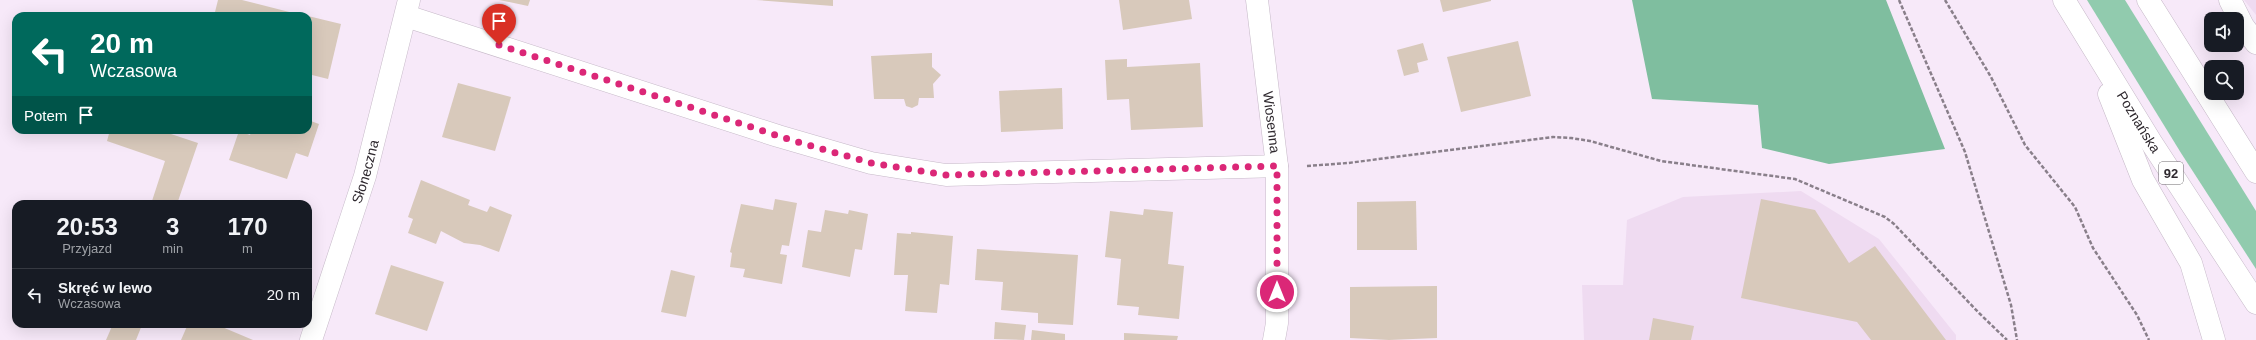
<!DOCTYPE html>
<html lang="pl">
<meta charset="utf-8">
<style>
:root{--surface:#171b24;--page:#20242c;--text:#f1f3f6;--muted:#9ea1a6;--line:#363941}
body{margin:0;font-family:Arial,sans-serif;background:var(--page);color:var(--text);height:100vh;display:flex;flex-direction:column;font-size:15px;white-space:nowrap}
*{box-sizing:border-box;margin:0}
p{font-size:13px;color:var(--muted)}
.icon{flex:none;width:22px;height:22px;fill:none;stroke:currentColor;stroke-width:2;stroke-linecap:round;stroke-linejoin:round}
.map{position:relative;flex:1;overflow:hidden}
.side{position:absolute;left:12px;top:200px;width:300px;height:128px;display:flex;flex-direction:column;background:var(--surface);border-radius:12px;box-shadow:0 4px 16px #0002}
.side>*{flex:none}
.banner{position:absolute;left:12px;top:12px;width:300px;height:122px;border-radius:12px;box-shadow:0 4px 16px #0002;background:#00695c;color:#fff;overflow:hidden}
.tools{position:absolute;left:2204px;top:12px;display:grid;gap:8px}
.tools a{display:grid;place-items:center;width:40px;height:40px;border-radius:8px;background:var(--surface);box-shadow:0 4px 16px #0002;font-size:20px}
.pin{position:absolute;display:grid;place-items:center;width:34px;height:34px;color:#fff;margin:-41px -17px;border-radius:50% 50% 50% 0;rotate:-45deg;box-shadow:0 0 4px #0007}
.pin .icon{rotate:45deg}
.me{position:absolute;width:44px;margin:-22px;rotate:0deg;stroke-linejoin:round;filter:drop-shadow(0 0 3px #0008)}
.turn{display:flex;align-items:center;gap:14px;height:84px;padding:0 12px;font-size:18px}
.turn .icon{width:52px;height:52px;stroke-width:2.5}
.turn b{display:block;font-size:28px;line-height:34px}
.then{display:flex;align-items:center;height:38px;padding:0 12px;background:#0003;gap:8px;font-size:15px}
.eta{display:flex;justify-content:space-evenly;align-items:center;height:68px;text-align:center}
.eta b{font-size:24px;font-weight:700;line-height:28px}
ul{padding:0;list-style:none}
li{display:flex;align-items:center;gap:12px;height:52px;padding:0 12px;border-top:1px solid var(--line)}
li div{flex:1}
li b{display:block;font-size:15px}
li em{font-style:normal}
.map>svg:first-child{display:block}
.built{fill:#efdbf1}
.green{fill:#91cbae}
.forest{fill:#7fbe9f}
.building{fill:#d8c9bb}
.lines{fill:none;stroke-linecap:round;stroke-linejoin:round}
.minor-casing{stroke:#c6b9c8;stroke-width:23}
.major-casing{stroke:#c6b9c8;stroke-width:23}
.path{stroke:#897f8a;stroke-width:2.5;stroke-dasharray:4 2;stroke-linecap:butt}
.minor{stroke:#fff;stroke-width:22}
.major{stroke:#fff;stroke-width:22}
.route{stroke:#db2777;stroke-width:7;stroke-dasharray:0 12.6}
.labels{text-anchor:middle;dominant-baseline:central;stroke-width:3;stroke-linejoin:round;paint-order:stroke}
.shield{fill:#fff;stroke:#6d686d;stroke-width:1}
.shield-label{font-size:13px;font-weight:bold;fill:#2e282e}
.street-label{font-size:14px;fill:#2e282e;stroke:#fff}
</style>
<div class="map">
<svg width="2256" height="340" viewBox="0 0 2256 340">
<rect width="100%" height="100%" fill="#f7e9f9"/>
<!-- built -->
<g class="built">
<polygon points="2244,0 2256,0 2256,15"/>
<polygon points="1801,191 1879,239 1956,335 1956,340 1584,340 1582,285 1623,285 1627,220 1683,197"/>
</g>
<!-- green -->
<polygon class="green" points="2087,0 2125,0 2256,211 2256,269 2181,153"/>
<!-- forest -->
<polygon class="forest" points="1632,0 1886,0 1945,149 1829,164 1762,148 1758,105 1652,99"/>
<!-- building -->
<g class="building">
<polygon points="218,0 242,0 305,16 214,16"/>
<polygon points="499,0 530,0 528,6"/>
<polygon points="756,0 833,0 833,6"/>
<polygon points="1119,0 1189,0 1192,19 1123,30"/>
<polygon points="1440,0 1491,0 1491,1 1443,12"/>
<polygon points="308,16 341,24 328,79 308,74"/>
<polygon points="1518,41 1531,96 1461,112 1447,57"/>
<polygon points="1423,43 1428,60 1417,63 1419,72 1404,76 1397,50"/>
<polygon points="932,53 932,67 941,75 933,84 934,98 919,98 918,105 912,108 906,106 904,99 874,99 871,56"/>
<polygon points="1127,59 1127,67 1200,63 1203,127 1131,130 1129,99 1107,100 1105,60"/>
<polygon points="458,83 511,97 495,151 442,137"/>
<polygon points="1062,88 1063,129 1001,132 999,91"/>
<polygon points="308,120 319,124 308,157 296,153 287,179 229,160 239,131 250,135 252,130 308,130"/>
<polygon points="110,130 159,130 198,143 177,204 161,204 152,201 165,161 107,141"/>
<polygon points="421,180 470,200 468,205 487,212 490,206 512,215 499,252 480,245 464,243 441,231 436,244 408,233 413,219 408,217"/>
<polygon points="775,199 797,203 789,246 782,245 780,254 787,255 782,284 743,277 745,269 730,267 732,253 730,252 741,204 773,210"/>
<polygon points="1761,199 1815,210 1849,263 1875,246 1946,340 1871,340 1857,322 1741,298"/>
<polygon points="1416,201 1417,250 1357,250 1357,202"/>
<polygon points="1144,209 1173,212 1168,264 1184,266 1179,319 1138,315 1139,307 1117,305 1121,259 1105,257 1110,211 1143,215"/>
<polygon points="825,210 848,214 849,210 868,214 862,250 855,249 850,277 802,267 808,230 821,232"/>
<polygon points="911,232 953,236 949,285 940,284 937,313 905,311 908,275 894,275 897,233 911,234"/>
<polygon points="977,249 1078,255 1073,325 1038,323 1038,313 1001,310 1003,282 975,280"/>
<polygon points="391,265 444,282 427,331 375,314"/>
<polygon points="671,270 695,276 686,317 661,312"/>
<polygon points="1437,286 1437,338 1389,340 1350,338 1350,287"/>
<polygon points="1653,318 1694,326 1691,340 1649,340"/>
<polygon points="995,322 1026,325 1024,340 994,339"/>
<polygon points="113,324 139,324 142,325 136,340 106,340"/>
<polygon points="188,324 215,324 253,340 181,340"/>
<polygon points="1032,330 1065,334 1065,340 1031,340"/>
<polygon points="1124,333 1178,336 1177,340 1124,340"/>
</g>
<g class="lines">
<!-- minor casing -->
<g class="minor-casing">
<g id="minor">
<path id="s1" d="M1257 0 1277 166V323L1274 340"/>
<polyline points="2230,0 2243,26 2256,43"/>
<polyline points="406,16 778,136 871,163 946,175 1277,166"/>
<path id="s2" d="M311 340 365 176 409 0"/>
</g>
</g>
<!-- major casing -->
<g class="major-casing">
<g id="major">
<path id="s3" d="M2064 0 2151 142 2256 303"/>
<polyline points="2148,0 2256,172"/>
<polyline points="2109,94 2143,180 2191,263 2214,340"/>
</g>
</g>
<!-- path -->
<g class="path">
<polyline points="1899,0 1965,152 2011,305 2017,340"/>
<polyline points="1945,0 1991,77 2025,145 2075,207 2093,248 2137,315 2149,340"/>
<polyline points="1307,166 1348,163 1553,137 1571,138 1590,141 1661,161 1795,179 1885,217 1894,224 1979,313 2007,340"/>
</g>
<!-- minor -->
<use href="#minor" class="minor"/>
<!-- major -->
<use href="#major" class="major"/>
</g>
<g class="lines">
<!-- route -->
<polyline class="route" points="499,45 791,140 871,163 946,175 1277,166 1277,292"/>
</g>
<g class="labels">
<!-- shield labels -->
<rect class="shield" x="2159" y="162" width="24" height="22" rx="3"/>
<g class="shield-label">
<text x="2171" y="173">92</text>
</g>
<!-- street labels -->
<g class="street-label">
<text stroke="none"><textPath href="#s1" startOffset="123">Wiosenna</textPath></text>
<text stroke="none"><textPath href="#s3" startOffset="143">Poznańska</textPath></text>
<text stroke="none"><textPath href="#s2" startOffset="177">Słoneczna</textPath></text>
</g>
</g>
</svg>
<div class="tools">
<a><svg class="icon" aria-label="sound" viewBox="0 0 24 24"><path d="M4 9h4l5-4v14l-5-4H4zM17 9q2 3 0 6"/></svg></a>
<a><svg class="icon" aria-label="search" viewBox="0 0 24 24"><circle cx="10" cy="10" r="6"/><path d="M15 15l6 6"/></svg></a>
</div>
<div class="pin" style="left:499px;top:45px;background:#d93025"><svg class="icon" aria-label="arrive" viewBox="0 0 24 24"><path d="M6 21V4h12l-3 4 3 4H6"/></svg></div>
<svg class="me" style="left:1277px;top:292px" viewBox="-20 -20 40 40"><circle r="17" fill="#db2777" stroke="#fff" stroke-width="3"/><path d="M0-11L8 9 0 5-8 9z" fill="#fff"/></svg>
<div class="banner">
<div class="turn"><svg class="icon" aria-label="left" viewBox="0 0 24 24"><path d="M17 20v-9H6M10 6l-5 5 5 5"/></svg><div><b>20 m</b>Wczasowa</div></div>
<div class="then">Potem<svg class="icon" aria-label="arrive" viewBox="0 0 24 24"><path d="M6 21V4h12l-3 4 3 4H6"/></svg></div>
</div>
<section class="side">
<div class="eta">
<div><b>20:53</b><p>Przyjazd</p></div>
<div><b>3</b><p>min</p></div>
<div><b>170</b><p>m</p></div>
</div>
<ul>
<li><svg class="icon" aria-label="left" viewBox="0 0 24 24"><path d="M17 20v-9H6M10 6l-5 5 5 5"/></svg><div><b>Skręć w lewo</b><p>Wczasowa</p></div><em>20 m</em></li>
</ul>
</section>
</div>
